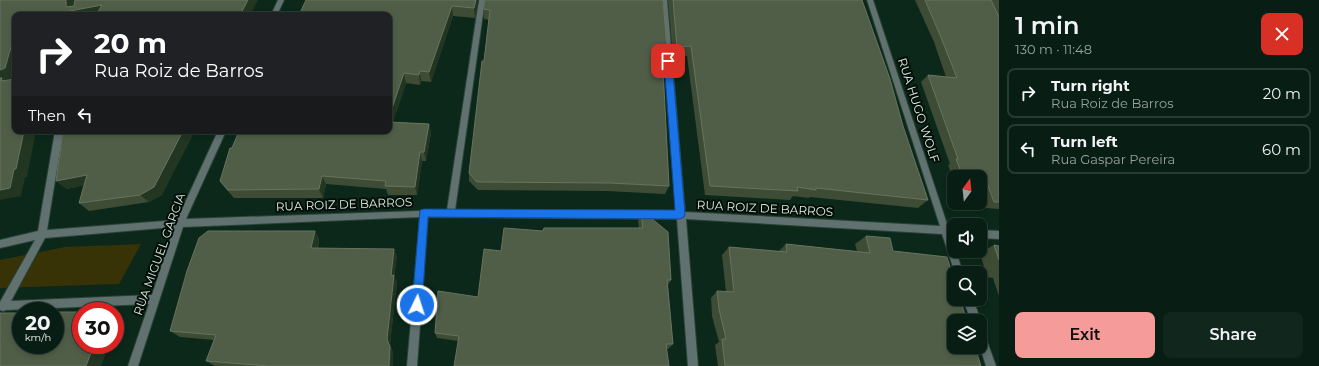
<!DOCTYPE html>
<meta charset="utf-8">
<style>
:root{--surface:#081e14;--page:#11271d;--text:#f1f3f6;--muted:#98a2a0;--line:#293c34;--accent:#f59b99}
body{margin:0;font-family:Montserrat,sans-serif;background:var(--page);color:var(--text);height:100vh;display:flex;flex-direction:column;font-size:15px;white-space:nowrap}
*{box-sizing:border-box;margin:0}
p{font-size:13px;color:var(--muted)}
.icon{flex:none;width:22px;height:22px;fill:none;stroke:currentColor;stroke-width:2;stroke-linecap:round;stroke-linejoin:round}
.map{position:relative;flex:1;overflow:hidden}
.details{display:flex;flex-direction:column;background:var(--surface);width:320px}
.details>*{flex:none}
.hud{position:absolute;left:12px;top:12px;width:380px;height:122px;border-radius:8px;box-shadow:0 2px 6px #0003,0 0 0 1px var(--line);background:#202124;color:#fff;overflow:hidden}
.needle{width:26px;rotate:15deg}
.fabs{position:absolute;left:947px;top:170px;display:grid;gap:8px}
.fabs a{display:grid;place-items:center;width:40px;height:40px;border-radius:8px;background:var(--surface);box-shadow:0 2px 6px #0003,0 0 0 1px var(--line);font-size:20px}
.speed{position:absolute;left:12px;top:302px;display:flex;gap:8px;font-size:20px;font-weight:700;text-align:center}
.speed>*{display:grid;place-content:center;width:52px;height:52px;border-radius:50%;background:var(--surface);box-shadow:0 2px 6px #0003,0 0 0 1px var(--line);line-height:1}
.speed small{font-size:10px;font-weight:400}
.speed .limit{border:6px solid #d22;background:#fff;color:#111}
.pin{position:absolute;display:grid;place-items:center;width:34px;height:34px;color:#fff;margin:-17px;border-radius:8px;box-shadow:0 2px 6px #0006}
.me{position:absolute;width:44px;margin:-22px;rotate:4deg;stroke-linejoin:round;filter:drop-shadow(0 0 3px #0008)}
.turn{display:flex;align-items:center;gap:14px;height:84px;padding:0 16px;font-size:18px}
.turn .icon{width:52px;height:52px;stroke-width:2.5}
.turn b{display:block;font-size:28px;line-height:34px}
.then{display:flex;align-items:center;height:38px;padding:0 16px;background:#0003;gap:8px;font-size:15px}
.round{display:grid;place-items:center;flex:none;width:42px;height:42px;border-radius:8px;background:var(--page)}
.head{display:flex;align-items:center;justify-content:space-between;height:68px;padding:0 16px}
h1{font-size:24px;font-weight:600;line-height:30px}
.button{display:flex;gap:8px;margin-top:auto;padding:8px 16px}
.button a{flex:1;height:46px;border-radius:8px;background:var(--accent);color:#111;font-size:16px;font-weight:600;line-height:46px;text-align:center}
.button a+a{background:var(--page);color:var(--text)}
ul{padding:0;list-style:none}
li{display:flex;align-items:center;gap:12px;height:50px;margin:0 8px 6px;padding:0 8px;border:2px solid var(--line);border-radius:8px}
li div{flex:1}
li b{display:block;font-size:15px}
li em{font-style:normal}
main{display:flex;flex:1;min-height:0}
.map>svg:first-child{display:block}
.green{fill:#373307}
.lines{fill:none;stroke-linecap:round;stroke-linejoin:round}
.street-casing{stroke:#284436;stroke-width:2}
.street{fill:#61716f;fill-rule:evenodd}
.wall{fill:#3f4c35}
.shaded-wall{fill:#233622}
.building{fill:#505e48;stroke:#667460}
.route{fill:#1a73e8;stroke:#114b97}
.labels{text-anchor:middle;dominant-baseline:central;stroke-width:4;stroke-linejoin:round;paint-order:stroke}
.street-label{font-size:12px;fill:#ddeee4;stroke:#040e08}
</style>
<main>
<div class="map">
<svg width="999" height="366" viewBox="0 0 999 366">
<rect width="100%" height="100%" fill="#0b281a"/>
<!-- green -->
<polygon class="green" points="141,244 119,284 0,288 0,260 65,247"/>
<g class="lines">
<!-- street casing -->
<g class="street-casing">
<g id="street">
<polygon points="278,0 284,0 277,15 271,15"/>
<path d="M479 0H485L455 210 677 211 661 0H667L685 212 940 226 867 0H873L948 227H954V235H951L954 245V251H956L963 273H955L942 234 686 219 698 366H688L677 219 428 217 417 366H407L420 217 183 227 138 366H128L149 304 6 310 3 311 0 310V302L35 240 0 248V240L38 231 55 131H63L47 230 177 220 218 131H226L186 219 447 210ZM174 227 152 295 11 301 45 238Z"/>
<polygon points="980,230 999,231 999,239 980,238"/>
<polygon points="963,299 973,299 981,321 980,322 980,321 971,321"/>
<polygon points="980,328 983,330 996,366 986,366 980,347"/>
</g>
</g>
<!-- street -->
<use href="#street" class="street"/>
</g>
<!-- wall -->
<g class="wall">
<polygon points="479,0 475,18 453,16 431,82 421,81 420,85 406,83 393,122 429,124 431,133 426,161 422,161 417,195 388,195 386,189 326,184 323,198 234,198 226,189 220,181 232,148 389,15"/>
<polygon points="485,0 667,48 664,58 662,58 669,186 665,194 607,191 478,190 469,181 469,173 484,61 489,20 484,19 483,9"/>
<polygon points="668,0 862,0 903,126 928,200 918,208 810,197 809,198 793,196 790,200 705,195 687,56 673,57"/>
<polygon points="915,0 999,0 999,209 985,208 980,193 980,177 954,177 954,181 948,165 950,164 921,82 928,75 946,77 934,42"/>
<polygon points="56,181 162,195 149,202 89,211 79,203 84,185 67,189"/>
<polygon points="641,213 671,280 668,285 673,344 668,349 458,341 437,338 435,333 478,297 501,251 543,231 544,228 639,228 638,220"/>
<polygon points="315,231 319,239 318,248 397,256 394,277 397,282 390,344 393,353 393,366 215,366 206,361 214,340 180,337 170,331"/>
<polygon points="866,236 893,251 981,366 718,366 715,345 719,342 712,316 711,298 717,291 726,292 722,255 729,247 778,252 786,244 857,251 855,244"/>
<polygon points="994,245 999,246 999,296 993,278 987,277 980,253"/>
</g>
<!-- shaded-wall -->
<g class="shaded-wall">
<polygon points="66,0 75,0 102,5 110,15 49,15 66,5"/>
<polygon points="248,0 258,0 250,15 240,15"/>
<polygon points="476,0 479,0 475,18 474,8"/>
<polygon points="452,6 453,16 431,82 429,72"/>
<polygon points="15,33 15,77 5,80 12,87 0,82 0,70"/>
<polygon points="420,71 421,81 420,85 419,75"/>
<polygon points="404,73 406,83 390,131 389,128 389,117"/>
<polygon points="429,124 431,133 426,161 424,152"/>
<polygon points="24,131 36,131 27,177 25,177 21,196 0,200 0,190"/>
<polygon points="183,131 195,131 162,195 149,202 140,195"/>
<polygon points="420,152 422,161 417,195 415,187"/>
<polygon points="87,175 96,183 67,189 56,181"/>
<polygon points="322,176 326,184 323,198 319,189"/>
<polygon points="315,231 319,239 316,255 311,248"/>
<polygon points="394,249 397,256 394,277 397,282 390,344 393,353 393,366 389,366 387,339 391,276"/>
<polygon points="94,345 109,345 101,366 86,366"/>
</g>
<!-- building -->
<g class="building">
<polygon points="0,0 66,0 66,5 67,7 74,6 75,0 248,0 240,15 96,15 102,5 49,15 15,15 15,33 5,68 0,70"/>
<polygon points="306,0 476,0 474,8 452,6 429,72 420,71 419,75 404,73 389,117 389,15 299,15"/>
<polygon points="485,0 663,0 667,48 662,49 669,186 610,183 477,182 469,173 482,61 484,61 490,10 483,9"/>
<polygon points="673,0 862,0 890,79 903,126 928,200 816,188 816,190 797,187 798,191 710,186 691,46 677,47"/>
<polygon points="925,0 991,0 999,17 999,202 994,202 987,183 980,182 980,177 963,177 956,159 958,159 928,75 957,78 940,35"/>
<polygon points="0,78 2,78 1,81 15,79 15,131 24,131 16,169 14,169 10,188 0,190"/>
<polygon points="389,122 429,124 424,152 420,152 415,187 385,186 386,181 322,176 319,189 228,190 220,181 230,148 232,148 239,131 389,131"/>
<polygon points="63,131 183,131 154,187 140,195 79,203 87,175 56,181"/>
<polygon points="641,213 645,213 668,232 671,280 667,280 673,344 666,344 669,366 454,366 459,336 435,333 438,291 478,297 484,249 501,251 504,228 543,231 544,228 643,228"/>
<polygon points="208,231 315,231 311,248 394,249 391,276 394,275 387,339 390,347 389,366 268,366 206,361 216,335 170,331 187,271 199,238"/>
<polygon points="866,236 890,238 893,251 947,257 954,280 954,299 960,299 967,321 954,321 954,347 975,347 981,366 725,366 722,339 726,339 719,309 717,291 734,292 729,247 787,252 786,244 870,253"/>
<polygon points="994,245 999,246 999,260"/>
<polygon points="55,312 81,312 81,345 94,345 86,366 0,366 0,313 21,313 21,345 55,345"/>
</g>
<!-- route -->
<polygon class="route" points="668,58 672,61 685,214 684,217 680,219 428,217 422,305 421,308 417,310 413,308 412,305 420,210 424,209 675,210 664,61"/>
<g class="labels">
<!-- street labels -->
<g class="street-label">
<text transform="translate(919 110) rotate(72)">RUA HUGO WOLF</text>
<text transform="translate(344 204) rotate(-2)">RUA ROIZ DE BARROS</text>
<text transform="translate(765 208) rotate(3)">RUA ROIZ DE BARROS</text>
<text transform="translate(159 254) rotate(-70)">RUA MIGUEL GARCIA</text>
</g>
</g>
</svg>
<div class="fabs">
<a><svg class="needle" viewBox="-14 -14 28 28"><path d="M0-13l5 13h-10z" fill="#e53935"/><path d="M0 13l5-13h-10z" fill="#98a2a0"/></svg></a>
<a><svg class="icon" aria-label="sound" viewBox="0 0 24 24"><path d="M4 9h4l5-4v14l-5-4H4zM17 9q2 3 0 6"/></svg></a>
<a><svg class="icon" aria-label="search" viewBox="0 0 24 24"><circle cx="10" cy="10" r="6"/><path d="M15 15l6 6"/></svg></a>
<a><svg class="icon" aria-label="layers" viewBox="0 0 24 24"><path d="M12 4l9 5-9 5-9-5zM3 14l9 5 9-5"/></svg></a>
</div>
<div class="speed"><div>20<small>km/h</small></div><div class="limit">30</div></div>
<div class="pin" style="left:668px;top:61px;background:#d93025"><svg class="icon" aria-label="arrive" viewBox="0 0 24 24"><path d="M6 21V4h12l-3 4 3 4H6"/></svg></div>
<svg class="me" style="left:417px;top:305px" viewBox="-20 -20 40 40"><circle r="17" fill="#1a73e8" stroke="#fff" stroke-width="3"/><path d="M0-11L8 9 0 5-8 9z" fill="#fff"/></svg>
<div class="hud">
<div class="turn"><svg class="icon" aria-label="right" viewBox="0 0 24 24"><path d="M7 20v-9h11M14 6l5 5-5 5"/></svg><div><b>20 m</b>Rua Roiz de Barros</div></div>
<div class="then">Then<svg class="icon" aria-label="left" viewBox="0 0 24 24"><path d="M17 20v-9H6M10 6l-5 5 5 5"/></svg></div>
</div>
</div>
<section class="details">
<div class="head"><div><h1>1 min</h1><p>130 m · 11:48</p></div><a class="round" style="background:#d93025;color:#fff"><svg class="icon" aria-label="close" viewBox="0 0 24 24"><path d="M6 6l12 12M18 6L6 18"/></svg></a></div>
<ul>
<li><svg class="icon" aria-label="right" viewBox="0 0 24 24"><path d="M7 20v-9h11M14 6l5 5-5 5"/></svg><div><b>Turn right</b><p>Rua Roiz de Barros</p></div><em>20 m</em></li>
<li><svg class="icon" aria-label="left" viewBox="0 0 24 24"><path d="M17 20v-9H6M10 6l-5 5 5 5"/></svg><div><b>Turn left</b><p>Rua Gaspar Pereira</p></div><em>60 m</em></li>
</ul>
<div class="button"><a>Exit</a><a>Share</a></div>
</section>
</main>
